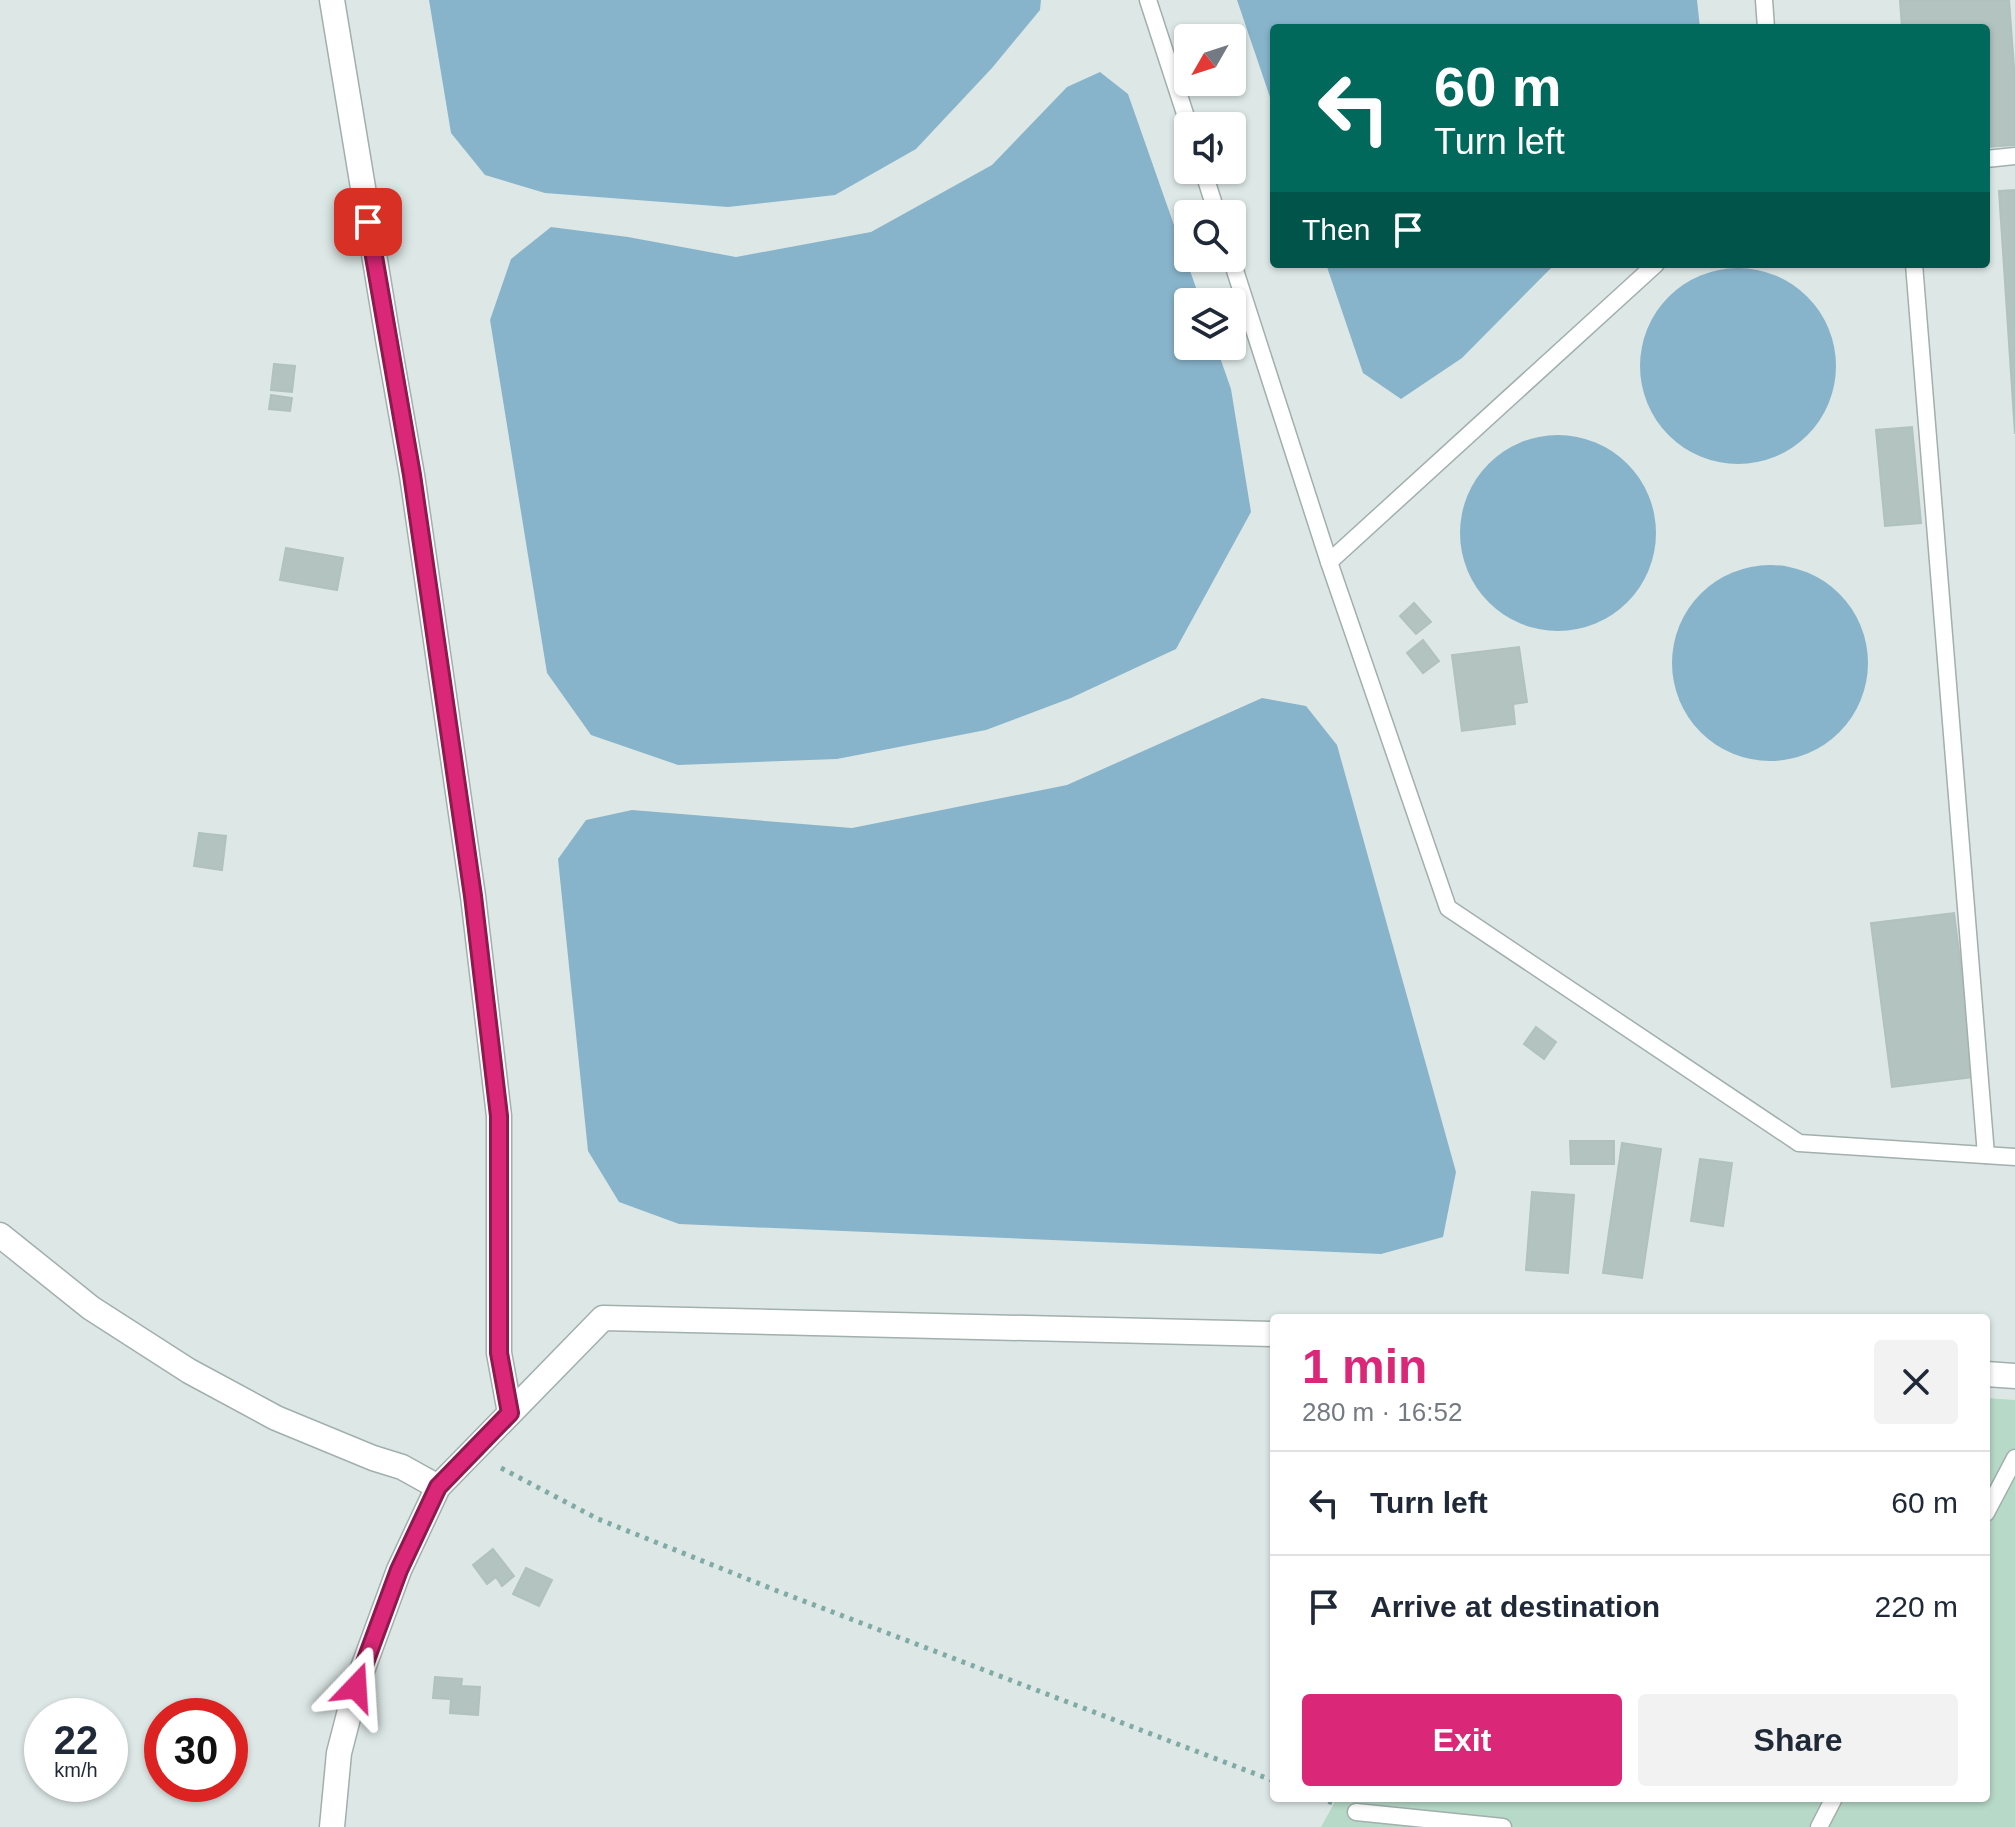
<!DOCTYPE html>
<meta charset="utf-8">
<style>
:root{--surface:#fff;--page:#f2f2f3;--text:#1f2937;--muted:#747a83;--line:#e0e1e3;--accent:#db2777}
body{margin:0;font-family:Arial,sans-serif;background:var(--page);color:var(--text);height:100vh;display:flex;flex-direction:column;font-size:30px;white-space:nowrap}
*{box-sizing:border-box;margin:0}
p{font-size:26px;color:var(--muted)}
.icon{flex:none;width:44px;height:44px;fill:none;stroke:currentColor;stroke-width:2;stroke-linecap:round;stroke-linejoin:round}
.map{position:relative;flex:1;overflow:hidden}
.drawer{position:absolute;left:1270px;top:1314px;width:720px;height:488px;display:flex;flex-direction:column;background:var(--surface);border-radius:8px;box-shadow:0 2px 6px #0004}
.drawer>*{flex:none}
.banner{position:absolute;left:1270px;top:24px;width:720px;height:244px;border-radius:8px;box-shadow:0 2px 6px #0004;background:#00695c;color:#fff;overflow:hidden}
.needle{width:52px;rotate:231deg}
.tools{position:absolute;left:1174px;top:24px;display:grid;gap:16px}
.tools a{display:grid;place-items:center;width:72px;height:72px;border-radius:8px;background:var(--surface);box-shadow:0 2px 6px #0004;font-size:40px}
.speed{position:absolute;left:24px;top:1698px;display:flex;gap:16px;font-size:40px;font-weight:700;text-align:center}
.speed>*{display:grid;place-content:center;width:104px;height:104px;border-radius:50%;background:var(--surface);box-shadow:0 2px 6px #0004;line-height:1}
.speed small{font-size:20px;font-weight:400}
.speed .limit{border:12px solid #d22;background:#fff;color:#111}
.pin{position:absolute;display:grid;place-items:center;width:68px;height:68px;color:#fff;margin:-34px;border-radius:16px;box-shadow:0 4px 12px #0006}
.me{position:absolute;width:88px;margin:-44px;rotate:20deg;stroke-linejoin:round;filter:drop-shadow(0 0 6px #0008)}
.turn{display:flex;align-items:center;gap:28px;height:168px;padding:0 32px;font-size:36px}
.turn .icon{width:104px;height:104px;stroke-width:2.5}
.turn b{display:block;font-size:56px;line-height:68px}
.then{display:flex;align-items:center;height:76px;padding:0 32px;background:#0003;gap:16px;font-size:30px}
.round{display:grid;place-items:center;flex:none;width:84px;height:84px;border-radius:8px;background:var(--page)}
.summary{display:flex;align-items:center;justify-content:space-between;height:136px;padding:0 32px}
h1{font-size:48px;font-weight:700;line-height:60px;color:var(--accent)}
.cta{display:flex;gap:16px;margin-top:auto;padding:16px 32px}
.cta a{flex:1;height:92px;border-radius:8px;background:var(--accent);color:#fff;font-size:32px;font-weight:700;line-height:92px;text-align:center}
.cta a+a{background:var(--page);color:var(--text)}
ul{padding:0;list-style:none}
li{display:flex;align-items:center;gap:24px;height:104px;padding:0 32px;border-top:2px solid var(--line)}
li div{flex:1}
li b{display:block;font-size:30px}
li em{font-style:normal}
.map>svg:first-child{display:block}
.green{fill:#b7d9c7}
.water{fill:#88b4cb}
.building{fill:#b3c3bf;stroke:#b0c1be;stroke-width:2}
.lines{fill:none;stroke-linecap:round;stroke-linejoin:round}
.service-casing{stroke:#a1afad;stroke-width:19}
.minor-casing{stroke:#a1afad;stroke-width:27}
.path{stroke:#80aaa5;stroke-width:5;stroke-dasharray:4 6;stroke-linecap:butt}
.service{stroke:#fff;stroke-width:16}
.minor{stroke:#fff;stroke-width:24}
.route-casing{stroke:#8e194d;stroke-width:20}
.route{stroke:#db2777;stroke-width:14}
</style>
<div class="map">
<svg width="2015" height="1827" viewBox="0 0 2015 1827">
<rect width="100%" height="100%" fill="#dde8e6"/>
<!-- green -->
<polygon class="green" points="1986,1398 2015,1400 2015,1827 1321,1827 1337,1798 1986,1798"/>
<!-- water -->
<g class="water">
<polygon points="429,0 1041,0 1040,10 992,68 916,149 835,195 728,207 545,193 485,175 451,133"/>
<polygon points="1237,0 1697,0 1700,28 1274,28 1274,109"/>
<polygon points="1100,72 1128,94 1201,302 1188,302 1188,346 1216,346 1231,389 1251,512 1176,649 1071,698 986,730 837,759 678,765 591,735 547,673 490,320 511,259 551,227 628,237 736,257 871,232 992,165 1067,87"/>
<polygon points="1326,264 1555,264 1462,358 1401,399 1363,373"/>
<circle cx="1738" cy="366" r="98"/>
<circle cx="1558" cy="533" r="98"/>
<circle cx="1770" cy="663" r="98"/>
<polygon points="1262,698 1306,706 1337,745 1456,1172 1443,1237 1381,1254 679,1224 619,1202 588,1151 558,859 586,820 632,810 852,828 1067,785"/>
</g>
<!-- building -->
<g class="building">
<polygon points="1900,0 2009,0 2015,81 2015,145 1986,147 1986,28 1902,28"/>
<polygon points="2015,190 2015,434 1999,191"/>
<polygon points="274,364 295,366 292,392 271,390"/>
<polygon points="271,395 292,398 290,411 269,409"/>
<polygon points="1912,427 1921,523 1885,526 1876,430"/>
<polygon points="286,548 343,558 337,590 280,580"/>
<polygon points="1414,603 1431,622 1416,634 1400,616"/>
<polygon points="1423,640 1439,661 1423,673 1407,653"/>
<polygon points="1519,647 1527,702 1513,704 1515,724 1462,731 1452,655"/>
<polygon points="199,833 226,836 222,870 194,866"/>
<polygon points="1954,913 1975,1077 1892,1087 1871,923"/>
<polygon points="1536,1027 1556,1042 1544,1059 1524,1044"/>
<polygon points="1570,1141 1614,1141 1614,1164 1571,1164"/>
<polygon points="1622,1143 1661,1149 1642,1278 1603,1273"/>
<polygon points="1700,1159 1732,1163 1723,1226 1691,1221"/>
<polygon points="1532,1192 1574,1195 1568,1273 1526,1270"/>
<polygon points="493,1549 514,1576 502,1586 496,1577 487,1584 473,1565"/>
<polygon points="526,1568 552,1580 539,1606 513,1594"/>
<polygon points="435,1677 462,1679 461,1686 480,1687 478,1715 450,1713 451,1699 433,1698"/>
</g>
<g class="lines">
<!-- service casing -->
<g class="service-casing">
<g id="service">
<polyline points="1148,0 1189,126"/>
<polyline points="1764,0 1766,28"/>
<polyline points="1986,159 2015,156"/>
<polyline points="1203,170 1217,214"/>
<polyline points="1231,258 1329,562 1448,908 1799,1143 2015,1157"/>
<polyline points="1914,264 1986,1155"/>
<polyline points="1329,562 1656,264"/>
<polyline points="1986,1513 2015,1458"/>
<polyline points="1356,1812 1503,1827"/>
<polyline points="1819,1827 1834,1798"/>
</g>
</g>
<!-- minor casing -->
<g class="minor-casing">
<g id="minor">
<polyline points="332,0 388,339 412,475 473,896 499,1116 499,1353 510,1413"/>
<polyline points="0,1235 91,1308 189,1371 276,1418 373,1458 402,1467 438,1487"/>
<polyline points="1986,1374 2015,1376"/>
<polyline points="332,1827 339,1753 356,1687 399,1570 438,1487 603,1318 1274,1334"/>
</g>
</g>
<!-- path -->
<g class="path">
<polyline points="501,1468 598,1519 775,1590 1274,1781"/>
<polyline points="1319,1798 1333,1803"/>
</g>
<!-- service -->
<use href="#service" class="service"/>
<!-- minor -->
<use href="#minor" class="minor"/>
</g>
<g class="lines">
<!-- route casing -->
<g class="route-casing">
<polyline id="route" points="356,1687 399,1570 438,1487 510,1413 499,1353 499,1116 473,896 412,475 368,222"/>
</g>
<!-- route -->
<use href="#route" class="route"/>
</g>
</svg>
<div class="tools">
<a><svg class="needle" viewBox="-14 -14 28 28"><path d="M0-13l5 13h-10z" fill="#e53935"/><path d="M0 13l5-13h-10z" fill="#747a83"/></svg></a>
<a><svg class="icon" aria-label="sound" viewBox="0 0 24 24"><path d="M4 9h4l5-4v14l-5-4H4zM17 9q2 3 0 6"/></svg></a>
<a><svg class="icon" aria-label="search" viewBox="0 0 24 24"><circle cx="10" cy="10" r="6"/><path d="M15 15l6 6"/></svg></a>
<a><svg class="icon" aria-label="layers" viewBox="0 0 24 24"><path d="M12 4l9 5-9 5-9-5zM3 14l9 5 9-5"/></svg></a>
</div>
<div class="speed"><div>22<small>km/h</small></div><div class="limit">30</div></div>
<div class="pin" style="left:368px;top:222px;background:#d93025"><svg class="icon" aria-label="arrive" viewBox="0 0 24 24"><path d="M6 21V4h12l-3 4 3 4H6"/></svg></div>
<svg class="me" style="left:356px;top:1687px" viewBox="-20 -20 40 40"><path d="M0-17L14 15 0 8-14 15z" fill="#db2777" stroke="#fff" stroke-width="4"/></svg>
<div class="banner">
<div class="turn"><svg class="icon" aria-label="left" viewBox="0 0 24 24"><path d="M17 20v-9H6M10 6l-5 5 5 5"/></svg><div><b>60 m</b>Turn left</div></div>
<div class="then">Then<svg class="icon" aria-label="arrive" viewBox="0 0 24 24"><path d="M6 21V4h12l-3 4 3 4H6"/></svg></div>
</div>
<section class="drawer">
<div class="summary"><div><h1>1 min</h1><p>280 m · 16:52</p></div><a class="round"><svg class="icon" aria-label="close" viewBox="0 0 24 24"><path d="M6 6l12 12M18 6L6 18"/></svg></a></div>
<ul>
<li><svg class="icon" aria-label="left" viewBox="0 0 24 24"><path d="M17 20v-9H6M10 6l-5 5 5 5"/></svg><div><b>Turn left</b></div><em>60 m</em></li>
<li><svg class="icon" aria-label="arrive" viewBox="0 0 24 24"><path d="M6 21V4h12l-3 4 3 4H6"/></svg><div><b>Arrive at destination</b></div><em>220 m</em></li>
</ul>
<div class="cta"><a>Exit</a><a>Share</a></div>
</section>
</div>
